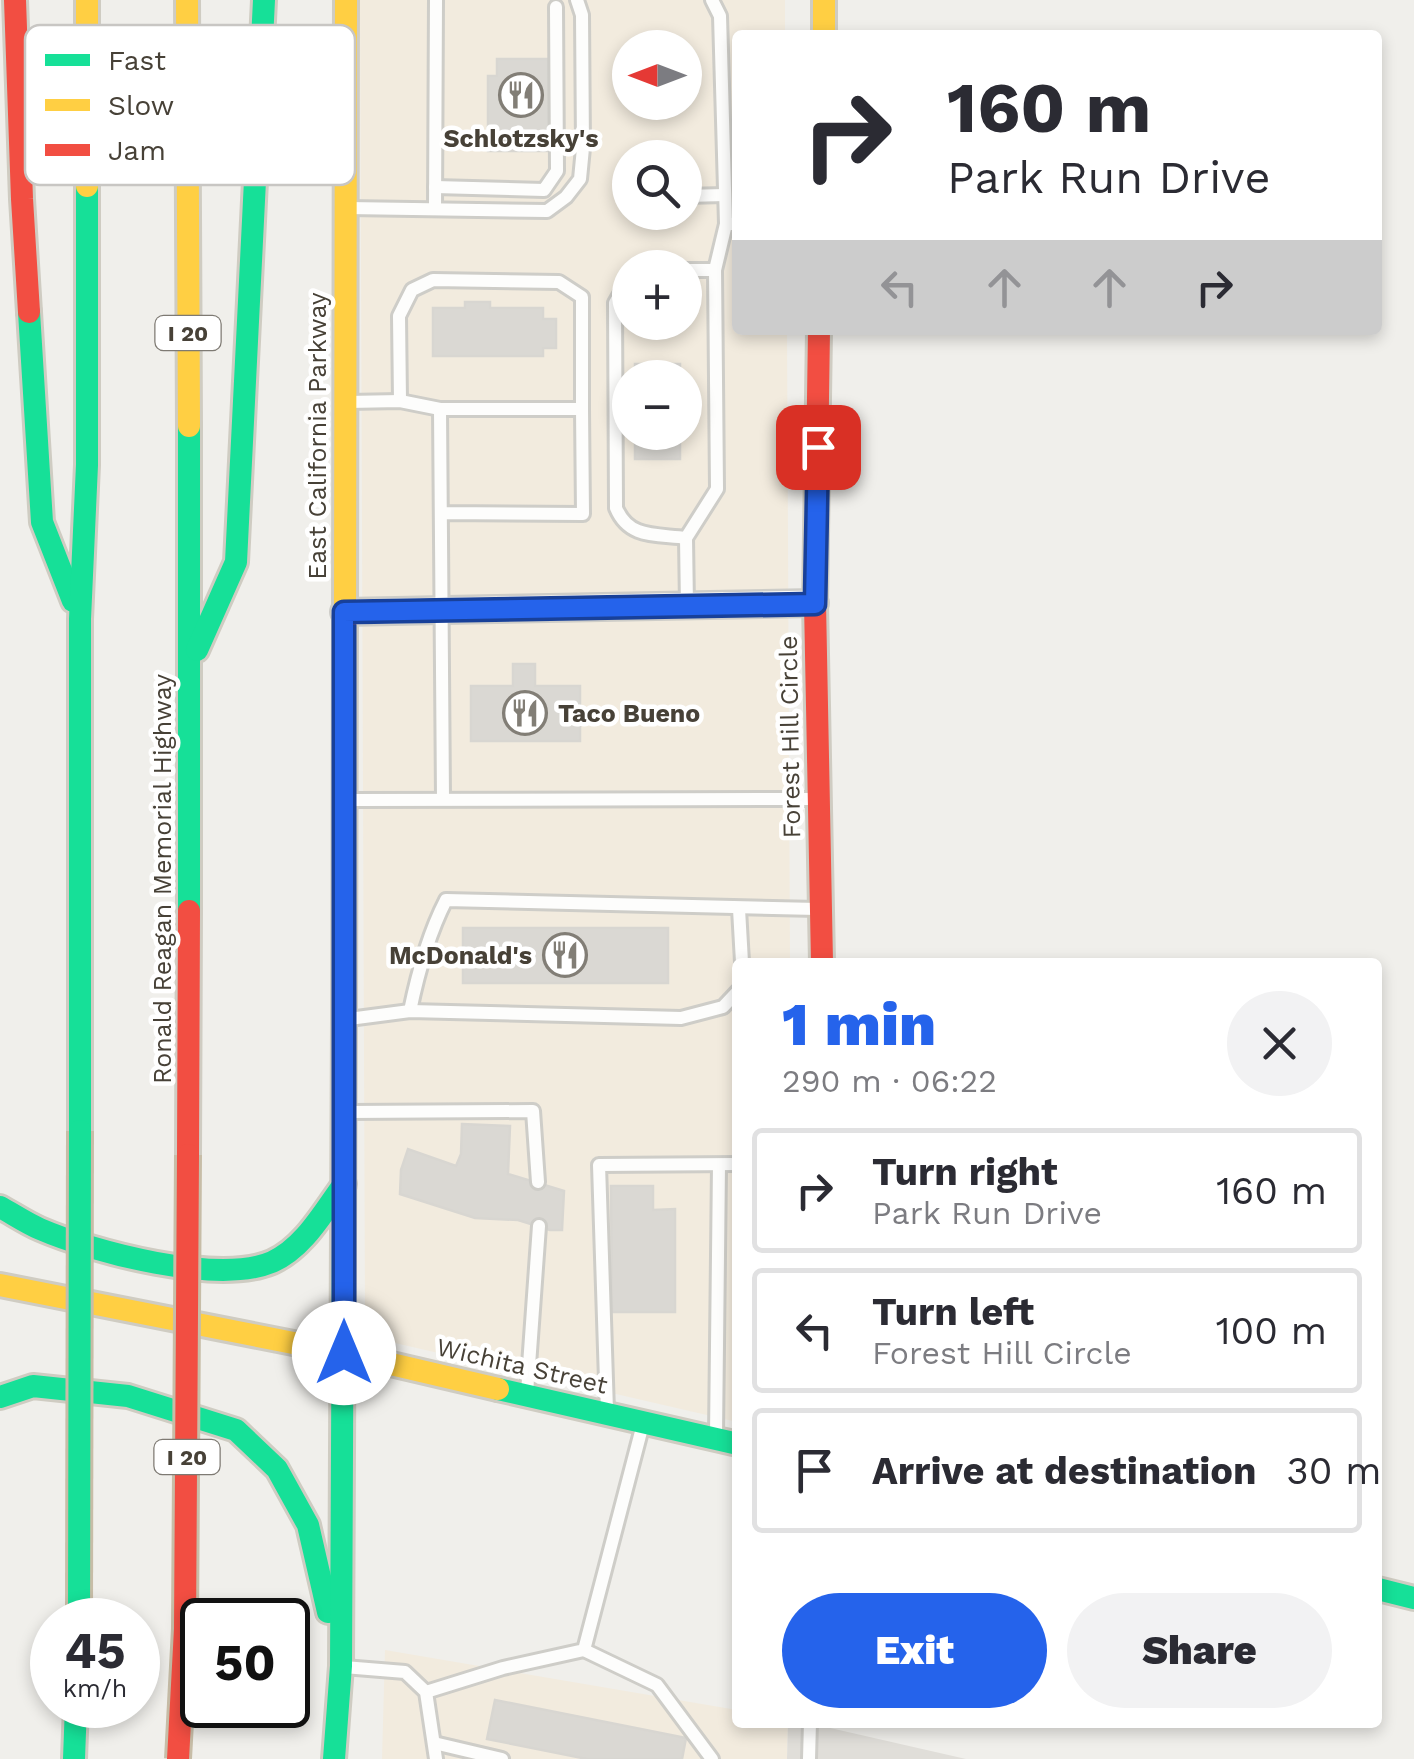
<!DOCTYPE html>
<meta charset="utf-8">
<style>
:root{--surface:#fff;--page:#f2f2f3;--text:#2b2b33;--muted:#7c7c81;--line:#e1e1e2;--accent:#2563eb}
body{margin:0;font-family:"Work Sans",sans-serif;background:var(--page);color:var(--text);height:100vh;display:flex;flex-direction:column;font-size:38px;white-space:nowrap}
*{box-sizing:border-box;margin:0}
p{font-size:32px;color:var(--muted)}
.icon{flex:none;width:55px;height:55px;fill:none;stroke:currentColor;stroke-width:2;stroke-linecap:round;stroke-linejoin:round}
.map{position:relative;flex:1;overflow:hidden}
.panel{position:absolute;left:732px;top:958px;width:650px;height:770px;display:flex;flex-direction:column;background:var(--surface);border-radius:10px;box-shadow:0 5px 15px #0003}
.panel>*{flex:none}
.banner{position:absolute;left:732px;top:30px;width:650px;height:305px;border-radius:10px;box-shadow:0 5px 15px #0003;background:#fff;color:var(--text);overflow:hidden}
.needle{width:65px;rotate:270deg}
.controls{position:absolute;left:612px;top:30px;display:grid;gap:20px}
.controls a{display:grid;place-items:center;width:90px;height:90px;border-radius:50%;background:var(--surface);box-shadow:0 5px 15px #0003;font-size:50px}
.speed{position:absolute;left:30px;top:1598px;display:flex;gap:20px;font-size:50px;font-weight:700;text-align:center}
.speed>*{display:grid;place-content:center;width:130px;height:130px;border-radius:50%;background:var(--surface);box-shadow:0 5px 15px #0003;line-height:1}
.speed small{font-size:25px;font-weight:400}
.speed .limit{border:5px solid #111;border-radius:15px;background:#fff;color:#111}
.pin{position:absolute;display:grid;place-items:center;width:85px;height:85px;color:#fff;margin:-42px;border-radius:20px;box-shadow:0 5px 15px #0006}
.me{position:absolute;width:110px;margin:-55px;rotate:0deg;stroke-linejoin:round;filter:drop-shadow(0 0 8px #0008)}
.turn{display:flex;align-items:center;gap:35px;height:210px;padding:0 50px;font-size:45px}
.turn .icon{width:130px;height:130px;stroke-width:2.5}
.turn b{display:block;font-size:70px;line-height:85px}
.lanes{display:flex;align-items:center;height:95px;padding:0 50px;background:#0003;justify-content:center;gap:50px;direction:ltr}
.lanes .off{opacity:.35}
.round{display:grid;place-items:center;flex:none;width:105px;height:105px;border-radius:52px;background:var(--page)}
.head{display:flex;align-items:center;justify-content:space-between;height:170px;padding:0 50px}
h1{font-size:60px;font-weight:800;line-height:75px;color:var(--accent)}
.primary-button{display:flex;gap:20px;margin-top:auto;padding:20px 50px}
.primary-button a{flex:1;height:115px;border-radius:60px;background:var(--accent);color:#fff;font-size:40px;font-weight:800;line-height:115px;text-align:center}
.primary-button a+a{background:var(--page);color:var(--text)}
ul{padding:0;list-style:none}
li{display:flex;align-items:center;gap:30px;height:125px;margin:0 20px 15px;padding:0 30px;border:5px solid var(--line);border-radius:10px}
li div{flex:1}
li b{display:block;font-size:38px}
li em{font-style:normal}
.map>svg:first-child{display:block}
.commercial{fill:#f2ebde;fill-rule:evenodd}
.industrial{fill:#e0ded9}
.building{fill:#dad8d3;stroke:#d8d6d1;stroke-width:2.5}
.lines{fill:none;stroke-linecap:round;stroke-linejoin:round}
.lane-casing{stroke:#cecdc8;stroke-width:18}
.street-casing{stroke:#cecdc8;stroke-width:30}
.fast-casing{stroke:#cfccc2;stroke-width:28}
.slow-casing{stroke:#cfccc2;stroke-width:28}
.jam-casing{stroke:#cfccc2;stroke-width:28}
.lane{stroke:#fdfdfc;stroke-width:12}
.street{stroke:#fdfdfc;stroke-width:25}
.fast{stroke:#16e098;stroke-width:22}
.slow{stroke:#ffcf43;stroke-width:22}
.jam{stroke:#f24e42;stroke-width:22}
.fast-bridge-casing{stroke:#c7bda7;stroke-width:28;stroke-linecap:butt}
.jam-bridge-casing{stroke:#c7bda7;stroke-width:28;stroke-linecap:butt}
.fast-bridge{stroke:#16e098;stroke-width:22}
.jam-bridge{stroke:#f24e42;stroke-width:22}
.route-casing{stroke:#184099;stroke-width:25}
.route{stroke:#2563eb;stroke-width:18}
.labels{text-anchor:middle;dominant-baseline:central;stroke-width:9;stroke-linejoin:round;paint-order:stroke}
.shield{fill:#fff;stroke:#7e7a73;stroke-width:2.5}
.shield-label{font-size:22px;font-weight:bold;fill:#474137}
.poi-label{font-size:25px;font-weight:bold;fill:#474137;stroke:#fff}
.street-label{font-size:25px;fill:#474137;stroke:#fff}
.key{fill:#fff;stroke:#c8c6c3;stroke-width:2.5}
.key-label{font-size:28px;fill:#474137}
</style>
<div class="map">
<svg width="1414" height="1759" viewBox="0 0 1414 1759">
<rect width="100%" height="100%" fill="#f0efeb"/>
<!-- commercial -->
<g class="commercial">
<path d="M360 0H785V35H738V330H787L790 962H738L737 1422 382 1340 371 1329 365 1312ZM630 48H685V102H630ZM630 158H685V212H630ZM630 268H685V322H630ZM630 378H685V432H630Z"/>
<polygon points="385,1650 737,1710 738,1722 788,1723 787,1759 382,1759"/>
</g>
<!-- industrial -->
<polygon class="industrial" points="804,1722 966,1759 787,1759 788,1723"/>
<!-- building -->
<g class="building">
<polygon points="497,59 548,59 548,151 488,151 488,76 497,76"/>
<polygon points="465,302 490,302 490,308 543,308 543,319 556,319 556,348 543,348 543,356 433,356 433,308 465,308"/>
<rect x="635" y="364" width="45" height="14"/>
<rect x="635" y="432" width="45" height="27"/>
<polygon points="513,664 535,664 535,686 580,686 580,741 471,741 471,686 513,686"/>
<rect x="463" y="928" width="205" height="55"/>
<polygon points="462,1124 510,1126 508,1174 564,1191 562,1230 550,1230 518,1220 475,1218 400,1194 401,1170 408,1149 456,1166 461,1154"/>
<polygon points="611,1186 653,1186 653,1210 675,1209 675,1312 612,1312"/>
<polygon points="495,1700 686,1738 682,1759 587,1759 487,1739"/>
</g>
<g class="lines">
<!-- lane casing -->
<g class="lane-casing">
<g id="lane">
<polyline points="712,0 720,16 726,224"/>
<polyline points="435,187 544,190 557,171 556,7"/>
<polyline points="685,196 725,195"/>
<polyline points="348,208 547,211 566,197 580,179 583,148 582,15 577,0"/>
<polyline points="435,209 436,0"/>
<polyline points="685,270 715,270"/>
<path d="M630 277 615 303 616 508C629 539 656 534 686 538"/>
<polyline points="400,401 399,316 412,290 433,280 559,282 582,297 582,409"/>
<polyline points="348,402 400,401 440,409"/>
<polyline points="441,513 583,514 582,409 440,409 443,799"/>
<polyline points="687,606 686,538 717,489 715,270 726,224 738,224"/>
<polyline points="347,800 817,799"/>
<polyline points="739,909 742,962"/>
<path d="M410 1011C418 972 428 935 446 900L817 909"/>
<polyline points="349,1019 410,1011 681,1018 723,1007 738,991"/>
<polyline points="347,1112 533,1111 538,1182"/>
<polyline points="527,1393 539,1226"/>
<polyline points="607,1411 599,1165 738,1164"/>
<polyline points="716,1436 719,1165"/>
<polyline points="584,1650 657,1685 712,1759"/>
<polyline points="344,1667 405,1672 426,1692 436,1759"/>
<polyline points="426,1692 503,1668 584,1650 643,1424"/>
<polyline points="434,1743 502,1759"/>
<polyline points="809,1759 810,1722"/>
</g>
</g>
<!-- street casing -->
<g class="street-casing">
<polyline id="street" points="344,612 815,603"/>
</g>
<!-- fast casing -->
<g class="fast-casing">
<g id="fast">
<polyline points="29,312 42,522 73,601"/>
<polyline points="189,426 189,911"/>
<polyline points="197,650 236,562 264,0"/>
<polyline points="80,1131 80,619 87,465 87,186"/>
<path d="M0 1207C13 1214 26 1223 40 1229 93 1252 218 1285 272 1262 304 1248 324 1211 344 1184"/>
<polyline points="498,1389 738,1444"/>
<polyline points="0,1397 33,1386 128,1396 236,1430 277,1469 308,1525 328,1612"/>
<polyline points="1378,1589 1414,1598"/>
<polyline points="74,1759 76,1705"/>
<polyline points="334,1759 341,1666 344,1019"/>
</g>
</g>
<!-- slow casing -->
<g class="slow-casing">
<g id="slow">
<polyline points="87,0 87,186"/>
<polyline points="187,0 189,426"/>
<polyline points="824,0 824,35"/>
<polyline points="345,622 346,0"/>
<polyline points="0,1285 344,1353 498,1389"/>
</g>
</g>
<!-- jam casing -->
<g class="jam-casing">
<g id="jam">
<polyline points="15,0 22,199 29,312"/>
<polyline points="819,330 815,603 822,962"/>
<polyline points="344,1019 345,622"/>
<polyline points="188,1155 189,911"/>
</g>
</g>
<!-- lane -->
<use href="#lane" class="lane"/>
<!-- street -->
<use href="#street" class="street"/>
<!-- fast -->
<use href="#fast" class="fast"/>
<!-- slow -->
<use href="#slow" class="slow"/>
<!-- jam -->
<use href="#jam" class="jam"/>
<!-- fast-bridge casing -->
<g class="fast-bridge-casing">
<polyline id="fast-bridge" points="79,1620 80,1131"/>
</g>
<!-- jam-bridge casing -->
<g class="jam-bridge-casing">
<polyline id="jam-bridge" points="178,1759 185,1629 188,1155"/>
</g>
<!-- fast-bridge -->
<use href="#fast-bridge" class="fast-bridge"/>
<!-- jam-bridge -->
<use href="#jam-bridge" class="jam-bridge"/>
</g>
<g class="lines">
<!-- route casing -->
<g class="route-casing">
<polyline id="route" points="344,1353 344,612 815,604 818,447"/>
</g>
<!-- route -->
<use href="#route" class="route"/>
</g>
<!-- icons -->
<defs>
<g id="restaurant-ring" transform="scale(2.25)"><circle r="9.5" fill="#fff" stroke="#827e76" stroke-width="1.5"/><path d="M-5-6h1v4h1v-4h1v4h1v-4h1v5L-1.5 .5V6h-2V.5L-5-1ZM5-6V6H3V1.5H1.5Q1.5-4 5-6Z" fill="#827e76"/></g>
</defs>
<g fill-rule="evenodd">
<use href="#restaurant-ring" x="521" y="95"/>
<use href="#restaurant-ring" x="525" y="713"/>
<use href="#restaurant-ring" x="565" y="955"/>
</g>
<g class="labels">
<!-- shield labels -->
<g class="shield">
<rect x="155.5" y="316" width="65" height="34" rx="8"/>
<rect x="154.5" y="1440" width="65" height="34" rx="8"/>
</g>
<g class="shield-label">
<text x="188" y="333">I 20</text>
<text x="187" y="1457">I 20</text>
</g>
<!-- poi labels -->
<g class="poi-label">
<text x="521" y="138">Schlotzsky's</text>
<text x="558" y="713" text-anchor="start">Taco Bueno</text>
<text x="532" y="955" text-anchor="end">McDonald's</text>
</g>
<!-- street labels -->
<g class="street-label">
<text transform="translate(317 436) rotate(-90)">East California Parkway</text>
<text transform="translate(790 737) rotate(-91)">Forest Hill Circle</text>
<text transform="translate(162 879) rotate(-90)">Ronald Reagan Memorial Highway</text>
<text transform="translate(522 1366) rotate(13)">Wichita Street</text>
</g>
</g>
<!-- legend -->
<rect x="25" y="25" width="330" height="160" rx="15" class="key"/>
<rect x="45" y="54" width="45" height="12" fill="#16e098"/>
<rect x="45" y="99" width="45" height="12" fill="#ffcf43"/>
<rect x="45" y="144" width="45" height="12" fill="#f24e42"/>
<g class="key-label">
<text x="108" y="70">Fast</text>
<text x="108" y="115">Slow</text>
<text x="108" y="160">Jam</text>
</g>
</svg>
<div class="controls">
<a><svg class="needle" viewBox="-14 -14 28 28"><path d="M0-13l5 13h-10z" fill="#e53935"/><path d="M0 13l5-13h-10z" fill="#7c7c81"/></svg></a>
<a><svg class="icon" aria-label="search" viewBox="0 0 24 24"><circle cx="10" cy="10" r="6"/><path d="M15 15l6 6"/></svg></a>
<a>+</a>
<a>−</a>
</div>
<div class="speed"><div>45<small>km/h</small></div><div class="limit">50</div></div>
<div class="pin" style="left:818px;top:447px;background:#d93025"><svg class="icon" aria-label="arrive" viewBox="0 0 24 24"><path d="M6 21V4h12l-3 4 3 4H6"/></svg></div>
<svg class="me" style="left:344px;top:1353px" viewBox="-20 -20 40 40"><circle r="19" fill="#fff"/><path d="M0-13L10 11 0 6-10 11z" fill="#2563eb"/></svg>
<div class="banner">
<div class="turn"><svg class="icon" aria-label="right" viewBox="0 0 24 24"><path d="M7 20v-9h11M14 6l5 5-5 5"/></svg><div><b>160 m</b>Park Run Drive</div></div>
<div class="lanes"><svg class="icon off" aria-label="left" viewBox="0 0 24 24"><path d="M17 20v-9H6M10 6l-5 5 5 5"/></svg><svg class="icon off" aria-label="ahead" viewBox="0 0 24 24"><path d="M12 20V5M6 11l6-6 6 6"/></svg><svg class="icon off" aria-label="ahead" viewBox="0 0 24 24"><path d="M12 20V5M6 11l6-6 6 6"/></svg><svg class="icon" aria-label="right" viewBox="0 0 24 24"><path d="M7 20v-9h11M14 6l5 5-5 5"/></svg></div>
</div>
<section class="panel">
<div class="head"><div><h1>1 min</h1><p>290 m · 06:22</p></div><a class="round"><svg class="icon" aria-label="close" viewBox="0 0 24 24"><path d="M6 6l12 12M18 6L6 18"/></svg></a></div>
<ul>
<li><svg class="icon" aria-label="right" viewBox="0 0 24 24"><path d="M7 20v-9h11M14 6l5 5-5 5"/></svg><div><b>Turn right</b><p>Park Run Drive</p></div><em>160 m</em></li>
<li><svg class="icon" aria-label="left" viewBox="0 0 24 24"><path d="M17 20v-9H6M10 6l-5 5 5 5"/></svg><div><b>Turn left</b><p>Forest Hill Circle</p></div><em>100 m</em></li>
<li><svg class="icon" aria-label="arrive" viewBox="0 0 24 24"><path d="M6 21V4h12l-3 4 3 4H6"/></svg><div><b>Arrive at destination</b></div><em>30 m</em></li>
</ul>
<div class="primary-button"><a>Exit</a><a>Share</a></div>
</section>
</div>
